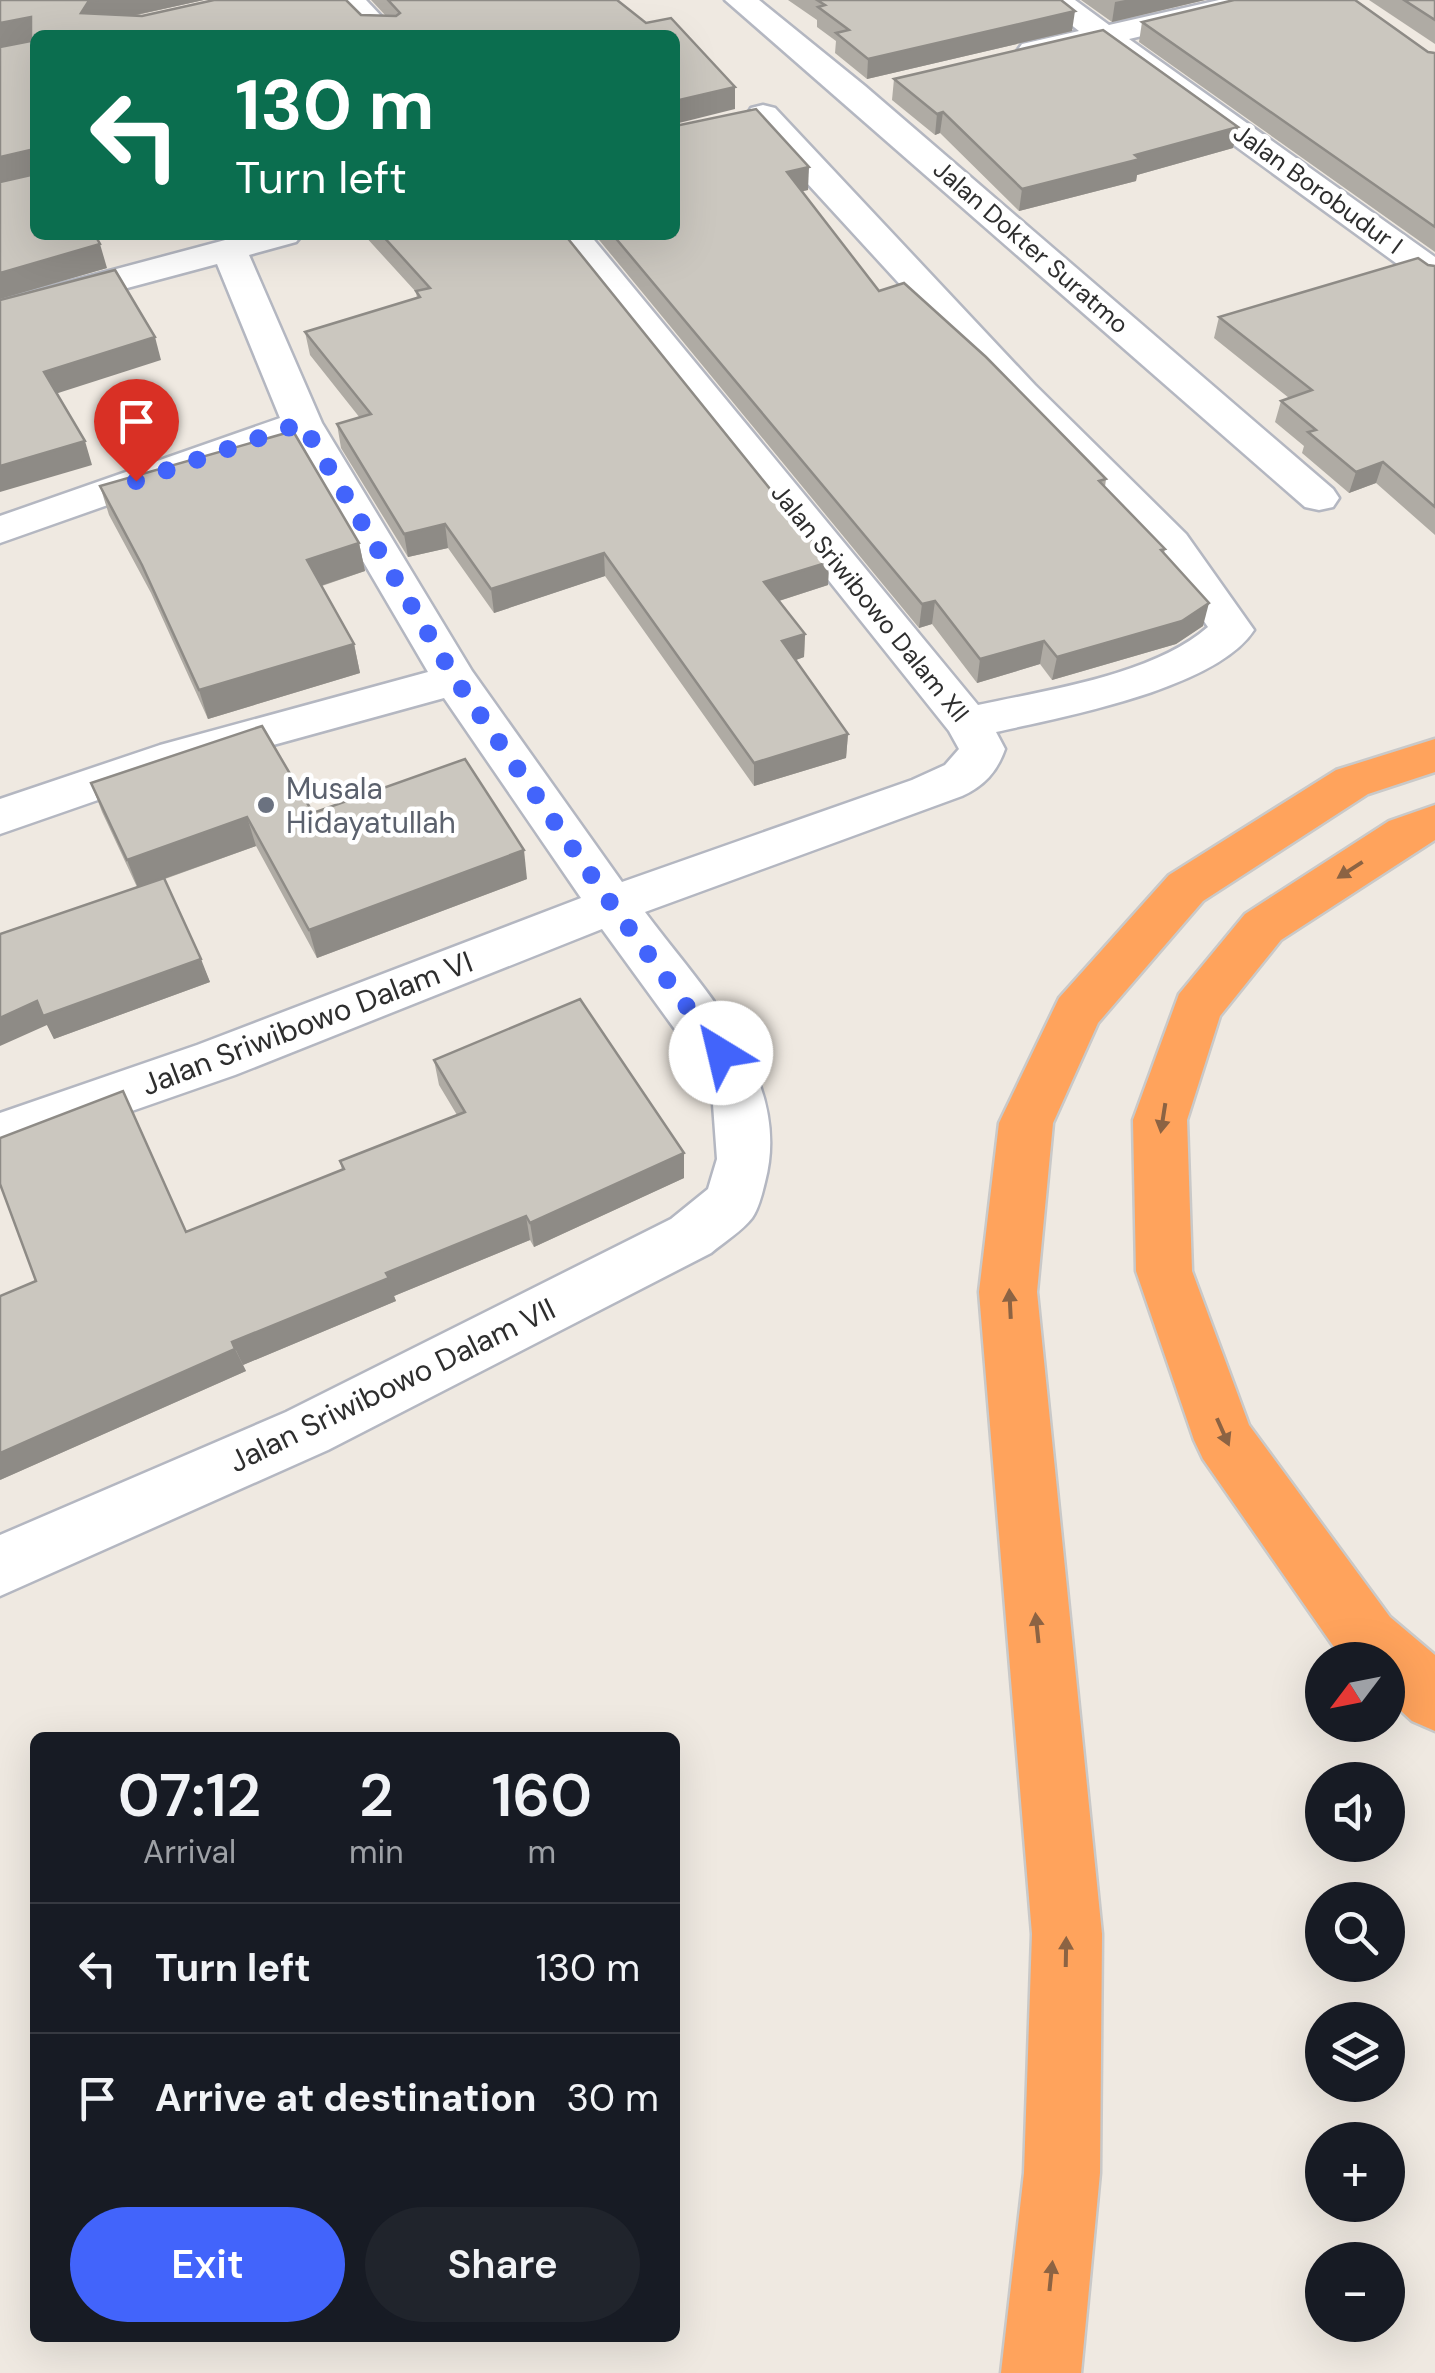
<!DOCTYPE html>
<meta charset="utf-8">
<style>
:root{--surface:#171b24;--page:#20242c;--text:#f1f3f6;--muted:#9ea1a6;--line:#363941;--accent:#4264fb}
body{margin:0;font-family:"DM Sans",sans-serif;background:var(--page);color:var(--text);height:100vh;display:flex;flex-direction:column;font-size:38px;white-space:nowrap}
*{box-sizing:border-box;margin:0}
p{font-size:32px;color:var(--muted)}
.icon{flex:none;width:55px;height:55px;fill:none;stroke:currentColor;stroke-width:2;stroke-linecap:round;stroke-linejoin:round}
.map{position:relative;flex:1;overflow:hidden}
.sheet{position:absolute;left:30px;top:1732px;width:650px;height:610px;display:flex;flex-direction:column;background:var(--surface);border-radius:15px;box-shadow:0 10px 40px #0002}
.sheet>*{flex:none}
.top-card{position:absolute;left:30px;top:30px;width:650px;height:210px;border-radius:15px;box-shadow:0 10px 40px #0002;background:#0b6e4f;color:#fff;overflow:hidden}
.needle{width:65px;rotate:238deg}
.controls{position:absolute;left:1305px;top:1642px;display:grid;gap:20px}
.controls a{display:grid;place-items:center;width:100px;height:100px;border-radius:50%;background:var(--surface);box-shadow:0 10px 40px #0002;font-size:50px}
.pin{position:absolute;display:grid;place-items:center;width:85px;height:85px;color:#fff;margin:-102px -42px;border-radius:50% 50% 50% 0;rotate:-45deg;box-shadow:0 0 10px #0007}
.pin .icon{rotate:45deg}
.me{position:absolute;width:110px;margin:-55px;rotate:324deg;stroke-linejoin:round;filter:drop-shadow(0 0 8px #0008)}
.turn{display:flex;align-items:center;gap:35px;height:210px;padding:0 40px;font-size:45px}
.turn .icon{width:130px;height:130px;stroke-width:2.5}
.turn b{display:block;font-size:70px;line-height:85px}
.eta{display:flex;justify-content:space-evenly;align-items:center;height:170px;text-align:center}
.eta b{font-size:60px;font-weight:600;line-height:70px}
.primary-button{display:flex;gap:20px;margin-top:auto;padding:20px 40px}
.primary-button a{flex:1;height:115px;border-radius:60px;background:var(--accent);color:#fff;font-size:40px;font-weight:600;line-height:115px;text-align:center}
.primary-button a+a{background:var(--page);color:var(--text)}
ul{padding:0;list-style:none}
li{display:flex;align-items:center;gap:30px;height:130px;padding:0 40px;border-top:2px solid var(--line)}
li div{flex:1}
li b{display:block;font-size:38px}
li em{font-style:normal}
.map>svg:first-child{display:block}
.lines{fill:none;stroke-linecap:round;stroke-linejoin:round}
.minor-casing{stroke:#b4b7c1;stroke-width:5}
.motorway-casing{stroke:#c9c9c9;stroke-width:5}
.minor{fill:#fff;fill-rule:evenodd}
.motorway{fill:#ffa35c;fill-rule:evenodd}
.wall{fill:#afaba4}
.shaded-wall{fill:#8e8b86}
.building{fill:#cbc7bf;stroke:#8e8b86;stroke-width:2.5}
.oneway{fill:#8c6343}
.route{stroke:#4264fb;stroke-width:18;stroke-dasharray:0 32.4}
.worship-dot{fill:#6b7280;stroke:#fff;stroke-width:4}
.labels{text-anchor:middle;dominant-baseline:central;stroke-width:9;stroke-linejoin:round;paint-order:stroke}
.far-street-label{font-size:25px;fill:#2e2e2e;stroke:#fff}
.worship-label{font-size:30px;fill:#5b616d;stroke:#fff;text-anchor:start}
.street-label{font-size:30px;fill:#2e2e2e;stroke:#fff}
</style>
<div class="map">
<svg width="1435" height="2373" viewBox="0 0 1435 2373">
<rect width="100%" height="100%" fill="#efe9e1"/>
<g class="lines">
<!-- minor casing -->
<g class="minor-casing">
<g id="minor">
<polygon points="334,0 366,0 399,35 367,35"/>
<polygon points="725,0 759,0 865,86 1333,489 1339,498 1333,507 1319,510 1305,507"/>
<polygon points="1040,0 1075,0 1109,25 1219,0 1275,0 1271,6 1129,39 1435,257 1435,285 1422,282 1098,46 1033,60 1022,58 1017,51 1022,44 1079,31"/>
<path d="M763 105 775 108 1035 385 1186 534 1254 630C1216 689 1062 717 996 732L1005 749C997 772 984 786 962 796L645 912C702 989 793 1077 765 1182 762 1194 759 1208 752 1218 742 1231 724 1242 711 1253L328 1450 0 1596V1535L286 1412 671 1219 708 1189 717 1159 713 1104 698 1061 602 929 235 1075 0 1157V1113L197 1045 581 898 444 698 190 768 0 834V799L160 745 428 672 292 440 0 543V516L280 418 217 264 0 322V300L244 235H302L296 242 249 255 322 423 472 671 622 882 912 780 945 765 959 749 949 731 553 235H590L978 705C1048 690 1153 675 1208 627L1156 552 1007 401 751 122 747 115 751 108Z"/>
</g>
</g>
<!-- motorway casing -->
<g class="motorway-casing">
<g id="motorway">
<polygon points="1435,739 1435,772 1368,794 1203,901 1098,1023 1053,1123 1037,1292 1102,1934 1100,2173 1081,2373 1001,2373 1024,2173 1032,1934 979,1292 999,1123 1059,998 1169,875 1336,770"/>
<polygon points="1435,805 1435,840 1281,940 1220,1016 1187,1120 1192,1271 1249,1425 1390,1617 1435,1655 1435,1731 1412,1721 1388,1699 1388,1660 1343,1660 1203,1459 1194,1440 1136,1271 1133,1120 1179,994 1245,914 1389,821"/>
</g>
</g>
<!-- minor -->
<use href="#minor" class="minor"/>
<!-- motorway -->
<use href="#motorway" class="motorway"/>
</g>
<!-- wall -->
<g class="wall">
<polygon points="0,0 204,0 133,16 386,16 371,0 617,0 735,109 35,35 35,235 107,268 0,299"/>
<polygon points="788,0 1061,0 1072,31 867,79 835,53 836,41 817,27 817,20"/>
<polygon points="1081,0 1205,0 1112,22"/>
<polygon points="1369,0 1435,0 1435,44"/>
<polygon points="1142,22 1435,53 1435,252 1139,42"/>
<polygon points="894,79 1238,127 1233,148 1137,175 1136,181 1019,211 940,133 935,135 892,100"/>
<polygon points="675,126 808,190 802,191 879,291 1106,479 1105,487 1165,549 1164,553 1203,626 1176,644 1052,680 1040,664 977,683 932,624 919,628 595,235 675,235"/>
<polygon points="364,235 565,235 829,562 828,585 779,601 805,634 804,657 796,660 848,734 846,758 754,786 605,576 494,613 448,548 408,557 341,448 337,424 360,418 310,355 305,332 417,298 416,292"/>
<polygon points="1428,265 1435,266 1435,535 1376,483 1349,493 1302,453 1304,446 1275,422 1281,401 1289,398 1214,338 1219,317"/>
<polygon points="100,486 359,543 365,571 322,586 354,644 360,673 208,719 151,593 109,515"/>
<polygon points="91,783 313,813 527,879 317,958 256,846 165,879 210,982 54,1039 47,1025 137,887 102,812"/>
<polygon points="434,1060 684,1178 534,1247 530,1240 394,1296 396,1301 243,1365 246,1371 0,1480 186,1232 342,1170 340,1161 457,1115 439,1085"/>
</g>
<!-- shaded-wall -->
<g class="shaded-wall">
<polygon points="98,0 204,0 94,24 81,13 88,2"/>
<polygon points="1125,0 1205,0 1112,22 1115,2"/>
<polygon points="1075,11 1072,31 867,79 868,59"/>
<polygon points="31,17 35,40 0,47 0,23"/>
<polygon points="735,87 735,109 675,124 675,101"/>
<polygon points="943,112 940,133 935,135 937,114"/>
<polygon points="1238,127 1233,148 1137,175 1136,181 1019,211 1022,189 1135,155"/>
<polygon points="30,150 35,174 0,182 0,157"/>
<polygon points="809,167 808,190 786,195 787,172"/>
<polygon points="100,244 107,268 0,299 0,273"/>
<polygon points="155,337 161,360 52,395 44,372"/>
<polygon points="85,441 92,465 0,492 0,466"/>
<polygon points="1383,462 1376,483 1349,493 1356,472"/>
<polygon points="445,524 448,548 408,557 404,534"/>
<polygon points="359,543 365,571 314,588 307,560"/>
<polygon points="604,553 605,576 494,613 491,589"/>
<polygon points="829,562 828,585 763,606 764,582"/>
<polygon points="935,601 932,624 919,628 922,604"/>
<polygon points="1209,603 1203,626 1176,644 1052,680 1057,657"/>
<polygon points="805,634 804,657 782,665 782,641"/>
<polygon points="1044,641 1040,664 977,683 980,659"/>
<polygon points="354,644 360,673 208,719 199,690"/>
<polygon points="848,734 846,758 754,786 754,763"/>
<polygon points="247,817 256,846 138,888 127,860"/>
<polygon points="524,850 527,879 317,958 309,930"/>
<polygon points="201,959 210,982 54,1039 47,1025 0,1046 0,1018 37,1001"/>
<polygon points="684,1153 684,1178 534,1247 530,1223"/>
<polygon points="526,1216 530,1240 394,1296 396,1301 243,1365 232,1342 386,1273"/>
<polygon points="235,1349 246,1371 0,1480 0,1453"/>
</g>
<!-- building -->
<g class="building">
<polygon points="0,0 98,0 88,2 81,13 142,16 214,0 346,0 361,15 396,16 400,13 388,0 617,0 646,23 671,18 735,87 675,101 675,35 35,35 35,235 95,235 100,244 0,273 0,182 31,175 30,150 0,157 0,47 31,41 31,17 0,23"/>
<polygon points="817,0 1061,0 1075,11 868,59 836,33 849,30 818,7 825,5"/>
<polygon points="1234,0 1355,0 1428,52 1435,53 1435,227 1142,22"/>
<polygon points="1404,0 1435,0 1435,20"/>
<polygon points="1103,30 1238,127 1135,155 1140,159 1022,189 943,112 937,114 894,79"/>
<polygon points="756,109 809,167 787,172 879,291 904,283 986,357 1106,479 1099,481 1165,549 1161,550 1209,603 1182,621 1057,657 1044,641 980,659 935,601 922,604 613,235 675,235 675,126"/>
<polygon points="382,235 565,235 829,562 764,582 805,634 782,641 848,734 754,763 604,553 491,589 445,524 404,534 337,424 371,414 305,332 420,297 416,291 430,288"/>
<polygon points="1418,258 1428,265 1435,266 1435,507 1383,462 1356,472 1308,432 1316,430 1281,401 1312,390 1219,317"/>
<polygon points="115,270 155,337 44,372 85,441 0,466 0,300"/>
<polygon points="293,431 359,543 307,560 354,644 199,690 142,565 100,486"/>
<polygon points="262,726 313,813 465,759 524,850 309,930 247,817 127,860 91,783"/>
<polygon points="164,878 201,959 43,1016 37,1001 0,1018 0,934"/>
<polygon points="580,999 684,1153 530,1223 526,1216 386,1273 389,1278 232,1342 235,1349 0,1453 0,1296 36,1281 0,1184 0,1138 123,1091 186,1232 344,1169 340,1161 465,1112 434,1060"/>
</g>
<!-- one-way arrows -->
<defs><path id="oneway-solid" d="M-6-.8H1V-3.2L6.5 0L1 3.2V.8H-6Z" transform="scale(2.5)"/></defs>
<g class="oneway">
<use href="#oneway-solid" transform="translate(1350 870) rotate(147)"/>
<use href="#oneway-solid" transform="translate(1163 1118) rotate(99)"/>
<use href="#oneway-solid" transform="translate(1010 1304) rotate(-93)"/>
<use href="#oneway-solid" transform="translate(1223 1432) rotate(66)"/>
<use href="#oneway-solid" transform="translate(1037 1628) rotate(-96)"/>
<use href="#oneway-solid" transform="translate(1066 1952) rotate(-89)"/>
<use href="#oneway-solid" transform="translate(1051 2276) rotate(-84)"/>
</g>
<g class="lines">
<!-- route -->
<polyline class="route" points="136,481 302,423 456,680 612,905 721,1053"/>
</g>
<!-- markers -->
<circle class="worship-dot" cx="266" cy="805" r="10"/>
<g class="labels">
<!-- far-street labels -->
<g class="far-street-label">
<text transform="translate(1318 189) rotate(36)">Jalan Borobudur I</text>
<text transform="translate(1031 247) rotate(41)">Jalan Dokter Suratmo</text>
<text transform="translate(870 603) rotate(51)">Jalan Sriwibowo Dalam XII</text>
</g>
<!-- worship labels -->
<g class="worship-label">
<text x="286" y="788">Musala<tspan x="286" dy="34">Hidayatullah</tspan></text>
</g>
<!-- street labels -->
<g class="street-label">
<text transform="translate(307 1023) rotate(-21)">Jalan Sriwibowo Dalam VI</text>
<text transform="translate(392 1385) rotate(-26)">Jalan Sriwibowo Dalam VII</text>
</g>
</g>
</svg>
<div class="controls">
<a><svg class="needle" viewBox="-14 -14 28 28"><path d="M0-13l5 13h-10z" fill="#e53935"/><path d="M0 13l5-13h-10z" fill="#9ea1a6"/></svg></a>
<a><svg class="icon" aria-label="sound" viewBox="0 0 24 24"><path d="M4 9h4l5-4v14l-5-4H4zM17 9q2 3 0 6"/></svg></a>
<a><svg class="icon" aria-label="search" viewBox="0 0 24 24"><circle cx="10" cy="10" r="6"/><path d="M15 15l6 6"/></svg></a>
<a><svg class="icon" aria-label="layers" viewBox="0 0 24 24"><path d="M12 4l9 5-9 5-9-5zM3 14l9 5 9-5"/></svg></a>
<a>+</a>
<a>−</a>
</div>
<div class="pin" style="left:136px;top:481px;background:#d93025"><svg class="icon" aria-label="arrive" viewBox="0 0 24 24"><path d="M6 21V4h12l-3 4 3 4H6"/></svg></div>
<svg class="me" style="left:721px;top:1053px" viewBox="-20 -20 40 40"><circle r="19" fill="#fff"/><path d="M0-13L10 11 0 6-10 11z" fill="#4264fb"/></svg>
<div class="top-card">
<div class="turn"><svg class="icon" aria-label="left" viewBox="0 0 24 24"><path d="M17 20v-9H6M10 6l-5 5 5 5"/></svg><div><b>130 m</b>Turn left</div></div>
</div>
<section class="sheet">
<div class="eta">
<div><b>07:12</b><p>Arrival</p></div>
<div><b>2</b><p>min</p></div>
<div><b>160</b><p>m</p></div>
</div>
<ul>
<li><svg class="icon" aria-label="left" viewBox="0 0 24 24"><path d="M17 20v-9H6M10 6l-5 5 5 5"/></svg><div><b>Turn left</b></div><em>130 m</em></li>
<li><svg class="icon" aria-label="arrive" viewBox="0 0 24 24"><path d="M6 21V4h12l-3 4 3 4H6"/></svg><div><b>Arrive at destination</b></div><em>30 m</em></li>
</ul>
<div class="primary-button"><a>Exit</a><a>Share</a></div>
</section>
</div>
